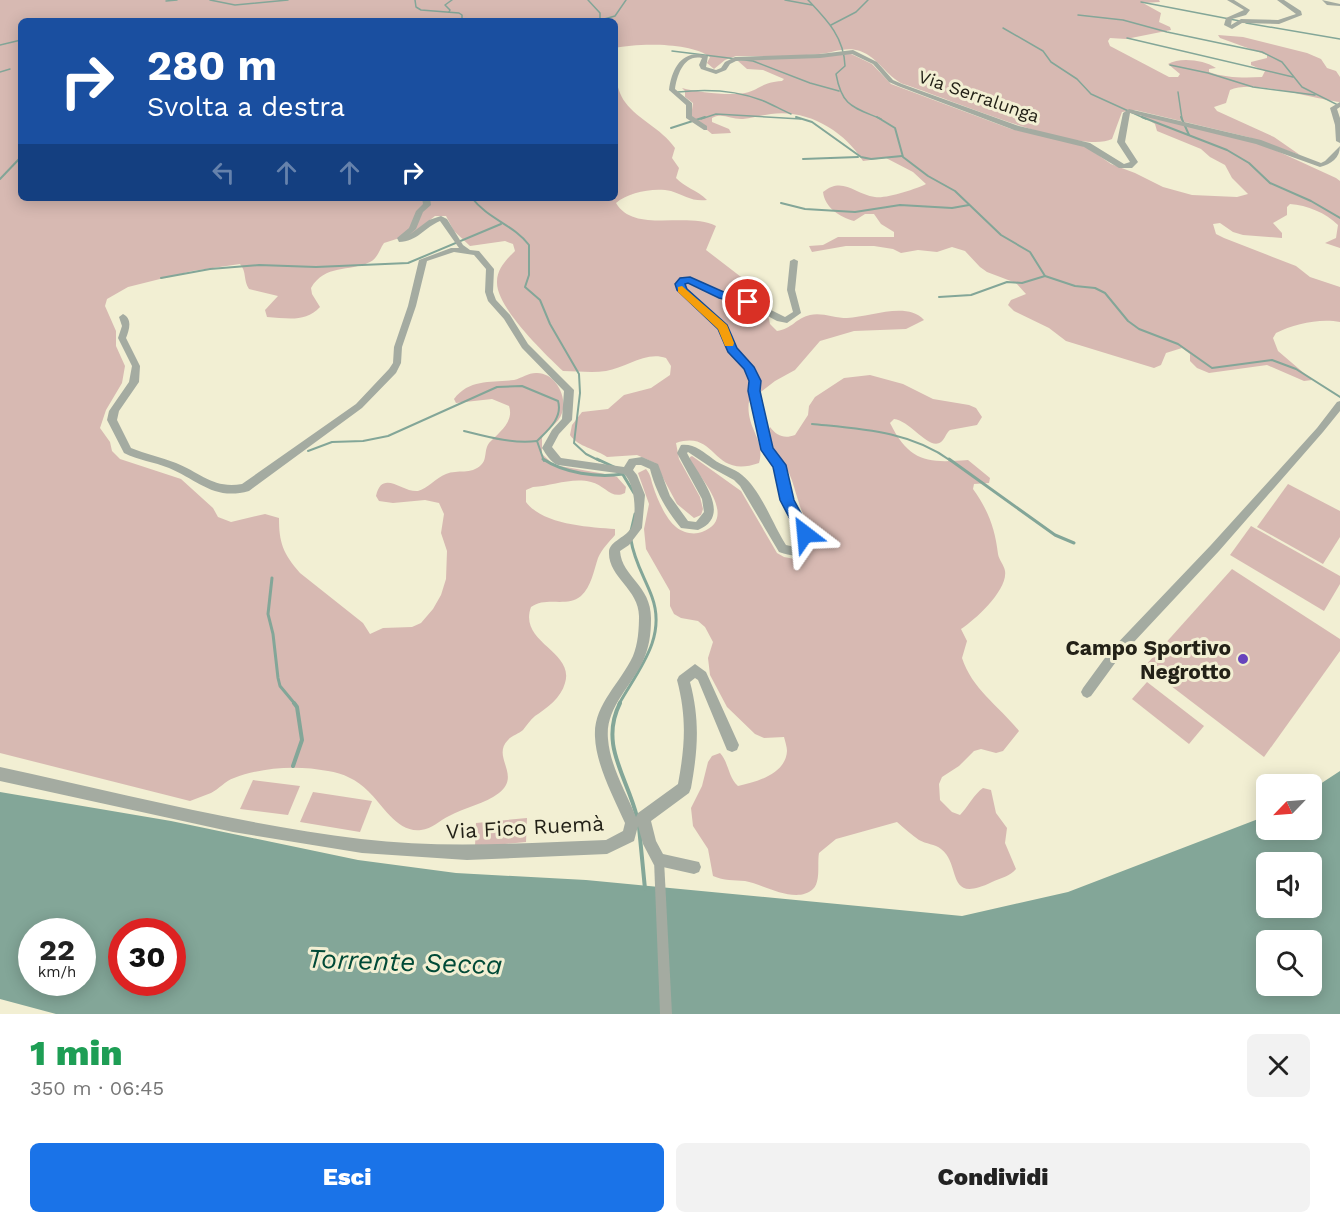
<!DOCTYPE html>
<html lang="it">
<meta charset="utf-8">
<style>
:root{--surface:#fff;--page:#f2f2f2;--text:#222;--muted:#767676;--accent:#1a73e8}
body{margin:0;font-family:"Work Sans",sans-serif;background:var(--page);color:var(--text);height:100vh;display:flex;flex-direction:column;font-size:22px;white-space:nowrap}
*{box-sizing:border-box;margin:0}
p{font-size:20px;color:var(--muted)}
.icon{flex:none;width:33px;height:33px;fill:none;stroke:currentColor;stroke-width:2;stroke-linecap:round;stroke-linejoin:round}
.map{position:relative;height:1014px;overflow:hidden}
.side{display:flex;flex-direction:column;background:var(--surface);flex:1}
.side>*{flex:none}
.hud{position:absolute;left:18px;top:18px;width:600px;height:183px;border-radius:9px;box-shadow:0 3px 15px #0003;background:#1a4fa0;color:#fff;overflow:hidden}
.needle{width:39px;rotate:245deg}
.fabs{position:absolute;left:1256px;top:774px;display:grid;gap:12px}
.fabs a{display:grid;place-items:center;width:66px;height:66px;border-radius:9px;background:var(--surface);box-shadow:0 3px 15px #0003;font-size:30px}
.speed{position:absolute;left:18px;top:918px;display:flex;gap:12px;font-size:30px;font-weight:700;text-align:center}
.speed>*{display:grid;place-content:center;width:78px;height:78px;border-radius:50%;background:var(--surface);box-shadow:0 3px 15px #0003;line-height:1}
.speed small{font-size:15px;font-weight:400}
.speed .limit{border:9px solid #d22;background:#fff;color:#111}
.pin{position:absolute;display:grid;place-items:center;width:51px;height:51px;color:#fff;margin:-26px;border:3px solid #fff;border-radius:50%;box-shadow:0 2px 6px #0007}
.me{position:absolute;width:66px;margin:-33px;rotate:331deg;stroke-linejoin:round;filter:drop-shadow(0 0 4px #0008)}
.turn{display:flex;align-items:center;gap:21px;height:126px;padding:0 30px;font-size:27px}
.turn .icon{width:78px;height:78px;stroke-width:2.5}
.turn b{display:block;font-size:42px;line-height:51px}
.lanes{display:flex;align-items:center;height:57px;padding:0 30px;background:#0003;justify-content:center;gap:30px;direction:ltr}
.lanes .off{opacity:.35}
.round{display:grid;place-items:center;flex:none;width:63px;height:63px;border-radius:9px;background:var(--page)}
.overview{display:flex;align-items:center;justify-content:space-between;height:102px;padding:0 30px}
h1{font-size:36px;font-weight:800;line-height:45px;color:#1e9e55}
.primary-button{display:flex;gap:12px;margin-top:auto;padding:12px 30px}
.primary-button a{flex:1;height:69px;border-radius:9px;background:var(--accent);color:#fff;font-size:24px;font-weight:800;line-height:69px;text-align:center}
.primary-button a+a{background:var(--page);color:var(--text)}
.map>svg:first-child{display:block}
.green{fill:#d7b9b2}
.water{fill:#83a698;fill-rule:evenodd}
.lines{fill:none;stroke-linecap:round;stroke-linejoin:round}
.stream-far3{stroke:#83a698;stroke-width:1.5}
.stream-far2{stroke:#83a698;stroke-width:2}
.stream-far1{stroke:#83a698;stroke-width:3}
.stream{stroke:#83a698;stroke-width:4}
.pedestrian{fill:#a4aba1;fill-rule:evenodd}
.minor{fill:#a4aba1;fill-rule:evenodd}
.tertiary{fill:#a4aba1;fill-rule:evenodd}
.route{fill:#1a73e8;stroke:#114b97;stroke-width:1.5}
.slow{fill:#f59e0b}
.poi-dot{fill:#6744bc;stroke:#f2efd3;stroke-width:2}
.labels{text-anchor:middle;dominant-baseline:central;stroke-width:6;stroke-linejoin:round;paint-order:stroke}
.far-street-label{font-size:18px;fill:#232117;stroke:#f2efd3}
.poi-label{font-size:21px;font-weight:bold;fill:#232117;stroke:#f2efd3;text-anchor:end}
.street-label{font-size:21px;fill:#232117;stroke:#f2efd3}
.near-water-label{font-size:27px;font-style:italic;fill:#004a37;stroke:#f2efd3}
</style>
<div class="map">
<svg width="1340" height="1014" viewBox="0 0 1340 1014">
<rect width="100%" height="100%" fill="#f2efd3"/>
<!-- green -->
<g class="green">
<path d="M0 0H1159L1160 2 1143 3 1161 13 1159 22 1170 27 1171 30 1126 39 1110 38 1108 41 1110 46 1169 77H1178L1180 74 1168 64C1180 57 1204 60 1216 68L1209 69V72C1225 78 1245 78 1262 77L1265 71 1251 65V62L1267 58V55L1220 38 1218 35 1243 37 1307 53 1321 59 1327 68 1336 71 1340 77V102C1314 99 1253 79 1230 90L1226 103 1214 107 1217 111 1274 137 1300 155 1248 137 1135 110 1122 112 1112 139C1078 156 943 96 903 84 886 76 879 58 860 51 846 46 833 53 819 54 791 57 763 56 736 56L725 60 714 69 707 63 710 57C691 42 637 43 615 48V21H21V198H615V79C618 86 620 96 625 102 639 121 660 127 675 148L672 158 679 168 676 178C684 187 697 190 707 200 692 202 684 195 671 191 655 187 628 192 616 203 634 234 687 211 716 226L706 250 758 290 766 305 770 324 777 331C792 329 796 318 810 315 821 312 835 318 847 318 870 317 907 301 924 320L906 329 854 331 820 341 795 370 775 381 749 401C745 428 766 439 759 463 711 480 718 429 676 443L679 459 700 497 703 509 701 515 694 518 677 504 655 463 637 455 607 457C596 449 578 447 570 435L572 425 582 412 608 409 624 395 651 388 670 375 671 366 666 358C645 351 626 368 606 371 592 373 577 371 563 371 545 354 496 307 497 282 497 269 506 260 515 251L513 244 505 241 470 246 454 231 446 216H435L412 234 384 243C379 250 378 258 370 262 349 272 325 264 311 288L312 294 320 307C305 323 287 318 267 317L265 310 278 296 249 289C243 280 247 272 240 264L192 271 128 287 107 299 105 306 116 331V346L125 366 122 383 106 410 100 428 110 442 112 451 120 459 181 479 213 508 218 517 231 522 265 514 279 518C279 543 283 553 300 573L363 623 370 634 383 628 412 627 421 623 433 609 441 595 446 579 447 551 441 533 444 514 439 503 425 500 393 503 379 501 376 496C382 468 403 493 418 491 427 489 436 478 446 474 458 469 471 475 481 465 488 459 483 448 491 441 501 431 514 421 509 406L492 399 456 403 454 399C470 378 492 383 514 380 522 378 528 373 536 373 555 372 568 397 562 413 559 424 546 429 542 438V454L554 465 611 475 617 477 626 487 625 493C611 500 605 485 591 482 572 477 552 486 533 487L526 490V502C543 525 589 527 615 529V535C609 542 602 549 598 558 594 570 591 587 581 596 566 608 547 596 531 607 518 643 575 651 565 683 561 698 547 708 535 716 530 720 527 725 523 730 519 734 512 735 508 740 491 757 522 775 499 793 485 804 465 807 449 816 440 820 432 829 421 830 397 833 383 805 368 791 357 780 343 773 328 771 298 765 262 767 234 778 225 781 219 789 211 793 204 796 197 798 190 801L0 753Z"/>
<path d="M849 53 872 64 891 84 1011 129 1072 142 1088 148 1111 164 1135 173 1163 187 1192 195 1237 197 1248 194 1232 178 1225 165 1210 157 1201 149 1157 131 1155 124 1139 114 1264 145 1336 178 1340 181V248L1325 243 1336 238 1338 225C1326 213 1307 205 1290 204L1287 207V215L1273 223 1282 233V238L1243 235 1233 232 1220 223 1213 224 1216 234 1224 238 1296 266 1310 277 1340 287V322C1320 318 1294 324 1276 333L1273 338 1278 351 1312 380 1304 381 1267 365 1209 373 1197 368 1190 361V354L1182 348 1166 353 1161 365 1154 368 1066 341 1049 328 1014 311 1008 305 1011 300 1026 294 1016 283 987 272 980 267 965 251 952 247 937 252 918 250 901 253 893 249 874 246H846L812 252 809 246 823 245 838 237H894V232L881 224 874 214H865L854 221C840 217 825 208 823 192 843 176 854 194 875 197 886 199 916 189 926 184L913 172 886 158 863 161C844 131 808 109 771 114 762 115 753 118 743 119 732 120 722 112 712 118V122L729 129 731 133 712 134 691 117 693 103 685 97V91L682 88C697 92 729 96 745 93 761 89 762 82 782 81L784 79 763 70 747 69 738 61Z"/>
<path d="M870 375 903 384 933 399 969 405 976 408 982 417 977 425 950 430C946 433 945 439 941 442 929 451 911 421 894 419L890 423C910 463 928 463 968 460L990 478 989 483 974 484 973 489C988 510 995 528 998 554 999 560 1004 565 1005 571 1008 590 975 620 961 629L967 641 962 658C972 689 999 706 1019 731L1003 751 996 753 981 749 974 751 959 766 942 777 939 784 940 800 952 812 960 815C968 807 974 794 983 788L991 790 996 813 1007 828 1005 843 1016 869C1010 876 1001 878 992 882 945 905 962 865 941 849 935 844 926 844 919 840 912 835 904 828 897 822L836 839 819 853C817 864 821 881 813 889 796 905 763 884 745 881 734 880 724 881 713 876L708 849 693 826 691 808 702 786 708 762 712 756 720 753C729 763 728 777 738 786 756 782 786 774 787 751 787 747 785 741 784 737L764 738 755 734 727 707 710 675 708 658 713 642 705 627 698 621 681 618 674 614 670 606V591L646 549 644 529 649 504 638 473 646 469C651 475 651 480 653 486 657 499 666 519 676 527 683 533 694 535 702 532 738 519 702 479 690 462V457L692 456 741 491 777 553 784 557 800 560 810 550C813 530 803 518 798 500 795 491 793 482 789 473 783 459 763 443 770 427 777 436 784 439 795 435L808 415 809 406 815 397 844 378Z"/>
<polygon points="1288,484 1340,511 1340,537 1323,564 1257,527"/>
<polygon points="1251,526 1340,576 1340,584 1324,611 1230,555"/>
<polygon points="1232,569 1340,639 1340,651 1264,757 1145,666"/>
<polygon points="1147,682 1204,726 1189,744 1132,699"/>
<polygon points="253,780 300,786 288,815 240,809"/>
<polygon points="313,792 372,801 360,832 300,822"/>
<polygon points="527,818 526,842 475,847 476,823"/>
</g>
<!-- water -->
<path class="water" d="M1340 771V1014H56L0 999V792L171 821 358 860 456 873 586 880 962 916 1068 892 1266 816V830H1311V790ZM1266 862H1311V908H1266ZM32 932H82V982H32ZM122 932H172V982H122ZM1266 940H1311V986H1266Z"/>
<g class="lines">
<!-- stream-far3 -->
<g class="stream-far3">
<polyline points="210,0 235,5 288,0"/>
<polyline points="415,0 416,7 421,10 459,13 462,15 462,21"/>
<polyline points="588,0 600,13 600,20"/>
<polyline points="785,0 812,5"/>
<path d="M808 0C827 20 844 37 845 66L836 74C842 107 853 107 881 119"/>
<polyline points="166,1 177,0"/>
<polyline points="1141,2 1240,21"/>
<polyline points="449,12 450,10 445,5 452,0"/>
<polyline points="1078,15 1123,20 1167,32 1262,52 1282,62 1302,87 1340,106"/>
<polyline points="597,21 615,16 626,0"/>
<polyline points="1246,23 1340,39"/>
<polyline points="831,25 856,12 868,0"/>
<polyline points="1003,28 1043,51 1051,62 1077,79 1091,94 1146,119"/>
<polyline points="1127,38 1293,77"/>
<polyline points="0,45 21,40"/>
<polyline points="672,51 753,61 810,83 839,91"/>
<polyline points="1170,65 1208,73 1253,87 1315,95"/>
<polyline points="0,72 10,69"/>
<path d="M678 92C705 89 735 90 761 100 772 104 781 110 791 114"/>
<polyline points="1178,92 1182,119"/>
<polyline points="701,119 716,114 801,119"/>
</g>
<!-- stream-far2 -->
<g class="stream-far2">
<polyline points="796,117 812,122 861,157 871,159 902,156"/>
<polyline points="877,117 895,128 903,157 928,176 955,191 1001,235 1030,252 1045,276 1075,286 1095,288 1105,293 1128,321 1139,329 1178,344 1212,368 1272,360 1296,369 1340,397"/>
<polyline points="1142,117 1227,150 1249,163 1270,183 1311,201 1340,218"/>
<polyline points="1181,117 1189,135"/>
<polyline points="671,128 705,117"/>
<polyline points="803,159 858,157"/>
<polyline points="0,179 21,157"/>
<path d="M472 198C488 219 514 225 529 245V275L525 287 540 300 550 324 579 374 580 393 574 443 586 454 600 461"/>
<polyline points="781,203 805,209 855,212 900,205 952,208 969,205"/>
<polyline points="161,278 210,269 259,265 316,267 408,263 501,224"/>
<polyline points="939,297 971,295 1007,282 1022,283 1045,276"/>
<path d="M812 424C861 429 910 431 951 461"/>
<path d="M464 431C488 437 513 444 537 441"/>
<path d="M308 451 332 442 363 441 388 436 497 387 522 386 558 401C563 418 548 430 537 441L544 461"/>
</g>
<!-- stream-far1 -->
<g class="stream-far1">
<path d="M543 459C564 473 597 478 623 474"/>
<polyline points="597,459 614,467"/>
<polyline points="949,459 1055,535 1074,543"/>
<polyline points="622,473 634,493"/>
<polyline points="631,531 635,514"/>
<polyline points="272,578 268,614 273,634 278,678 280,686 295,704"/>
<path d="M619 704C638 670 667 638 652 597 645 578 634 561 631 540"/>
</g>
<!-- stream -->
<g class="stream">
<path d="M620 703C599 745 627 776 637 817"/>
<polyline points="293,766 302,740 297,707 294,703"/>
<polyline points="639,827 645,889"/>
</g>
<!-- pedestrian -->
<polygon class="pedestrian" points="659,855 663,856 664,860 672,1014 660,1014 654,860 655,856"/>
<!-- minor -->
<g class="minor">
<polygon points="1322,0 1340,4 1340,6 1327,5"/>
<path d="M422 198H430L431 205 423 212 416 229 409 235 429 220 441 216 447 219 463 245 470 250 479 251 494 269 493 292 496 300 510 315 528 344 574 390 572 420 559 434 552 447 561 458 624 467 629 459 642 457 658 464 670 496 688 521 696 522 704 512 702 499 677 453 681 445C693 443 704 452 713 459 722 466 734 468 742 475 761 490 773 525 786 545L795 547 798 543 800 534 782 500 774 466 762 450 749 391 750 381 745 368 730 352 719 328 679 292 676 284 684 278 702 282 725 293 751 300 785 317 793 312 787 290 790 261 794 259 798 261 795 290 801 313 787 323 777 321 745 304 719 297 696 286 686 283 684 284 686 289 726 325 737 349 753 367 760 381 759 391 772 449 784 465 792 500 810 534C806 556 800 559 779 552L740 486 734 480 712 468 688 452 687 453C697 474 735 515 698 530L681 528C666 510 656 492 650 469L641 465H636L633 470 637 475 645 495 642 528 629 545 620 551C622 578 652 585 651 620 651 634 649 648 643 661 631 687 605 708 608 739 610 766 626 792 636 817L638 813 678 784C685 746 687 718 677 680L679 676 695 664 706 672 739 745 737 750 732 752 727 750 698 680 695 678 690 682C700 720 698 749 691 788L689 793 651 821 656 841 663 854 699 862 701 867 699 872 694 874 654 865 643 844 638 826 634 841 607 854 467 860 362 853 233 832 0 781V767C120 793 239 824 361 839 443 849 524 843 606 840L623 831 625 823C614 798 596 765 595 737 593 705 620 684 633 656 638 644 639 629 639 616 639 589 608 577 609 552 609 541 628 537 632 526 637 513 635 484 624 474L558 465C551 463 546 454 542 448L552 430 562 419 564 391 522 348 504 319 488 301 485 292 486 269 474 255 454 252 427 261 416 306 402 347 401 363 396 373 362 408 249 491C214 501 198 480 169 468 154 462 138 460 124 453L107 420 109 411 129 382 132 366 118 338 122 326 119 317 123 314C133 319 129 330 126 338L140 366 139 382 119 411 117 420 131 448C145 454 161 457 176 463 201 473 213 489 242 484L356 404 389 369 393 363 394 347 408 306 419 260 451 248H459L440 221C425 227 417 242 399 242L397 238 409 228 416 211 423 204Z"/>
<polygon points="1340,401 1340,411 1323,432 1219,551 1118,659 1091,696 1087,698 1083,696 1081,692 1083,688 1110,651 1211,545 1317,428 1337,402"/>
</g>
<!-- tertiary -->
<g class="tertiary">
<polygon points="1227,0 1234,0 1250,10 1246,15 1232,19 1231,25 1241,19 1278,20 1296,14 1277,0 1284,0 1301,11 1302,15 1279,24 1242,23 1232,29 1224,25 1226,18 1244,10"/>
<path d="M853 50 877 62 893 80 902 84 1019 126 1090 143 1124 164 1130 162 1117 142 1123 113 1129 109 1261 140 1321 163 1325 161 1340 146C1340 158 1331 164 1320 167L1256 144 1130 113 1125 142 1138 162 1132 168H1119L1084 147 1014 130 898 86 889 82 873 64 852 54 820 58 736 61 730 64 726 70 716 74 701 69 699 65 702 58C684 54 677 75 675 89L692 103V116L707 126V130H704L686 118V105L669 90C672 67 683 48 708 56L706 67 716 70 721 68 725 62 735 57 820 54Z"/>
<polygon points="1340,102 1340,107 1337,109 1340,118 1340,143 1336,141 1335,125 1330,108"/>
</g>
</g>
<!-- route -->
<polygon class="route" points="690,277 726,293 754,302 748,305 719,298 688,283 685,284 687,289 727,325 737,348 754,367 761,381 760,391 773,448 786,465 794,500 812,534 810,538 800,538 780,500 773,467 761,450 748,391 749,381 744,369 728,352 718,329 677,290 675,284 680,278"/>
<!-- slow -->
<polygon class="slow" points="682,286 727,325 734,343 733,346 725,346 718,329 678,292 678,287"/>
<!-- markers -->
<circle class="poi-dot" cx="1243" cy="659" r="6"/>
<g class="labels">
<!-- far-street labels -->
<g class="far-street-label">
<text transform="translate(979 96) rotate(19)">Via Serralunga</text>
</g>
<!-- poi labels -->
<g class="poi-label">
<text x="1231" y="647">Campo Sportivo<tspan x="1231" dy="24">Negrotto</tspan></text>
</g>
<!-- street labels -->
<g class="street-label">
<text transform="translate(525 827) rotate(-3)">Via Fico Ruemà</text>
</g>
<!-- near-water labels -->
<g class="near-water-label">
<text transform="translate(405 962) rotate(2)">Torrente Secca</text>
</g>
</g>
</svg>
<div class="fabs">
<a><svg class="needle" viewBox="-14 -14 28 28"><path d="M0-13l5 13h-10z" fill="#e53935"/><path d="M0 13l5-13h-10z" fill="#767676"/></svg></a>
<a><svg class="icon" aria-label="sound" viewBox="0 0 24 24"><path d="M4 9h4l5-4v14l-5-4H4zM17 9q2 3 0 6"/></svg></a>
<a><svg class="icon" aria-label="search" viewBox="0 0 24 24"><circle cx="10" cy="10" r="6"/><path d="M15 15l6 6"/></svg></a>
</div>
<div class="speed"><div>22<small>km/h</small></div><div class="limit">30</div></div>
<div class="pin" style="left:748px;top:302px;background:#d93025"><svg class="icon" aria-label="arrive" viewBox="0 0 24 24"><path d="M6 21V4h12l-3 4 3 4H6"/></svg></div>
<svg class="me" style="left:805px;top:534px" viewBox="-20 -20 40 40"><path d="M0-17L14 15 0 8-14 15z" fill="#1a73e8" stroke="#fff" stroke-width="4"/></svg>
<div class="hud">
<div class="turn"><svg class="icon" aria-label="right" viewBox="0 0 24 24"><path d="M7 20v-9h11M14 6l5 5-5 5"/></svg><div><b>280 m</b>Svolta a destra</div></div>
<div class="lanes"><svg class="icon off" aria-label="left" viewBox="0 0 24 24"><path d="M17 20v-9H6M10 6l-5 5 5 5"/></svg><svg class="icon off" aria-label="ahead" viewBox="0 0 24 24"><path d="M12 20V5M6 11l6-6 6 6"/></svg><svg class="icon off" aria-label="ahead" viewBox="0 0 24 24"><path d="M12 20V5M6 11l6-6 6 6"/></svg><svg class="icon" aria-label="right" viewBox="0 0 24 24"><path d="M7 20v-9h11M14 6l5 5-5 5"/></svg></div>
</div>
</div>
<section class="side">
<div class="overview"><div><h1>1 min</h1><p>350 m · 06:45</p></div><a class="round"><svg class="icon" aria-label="close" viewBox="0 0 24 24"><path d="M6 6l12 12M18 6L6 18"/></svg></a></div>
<div class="primary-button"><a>Esci</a><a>Condividi</a></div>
</section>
